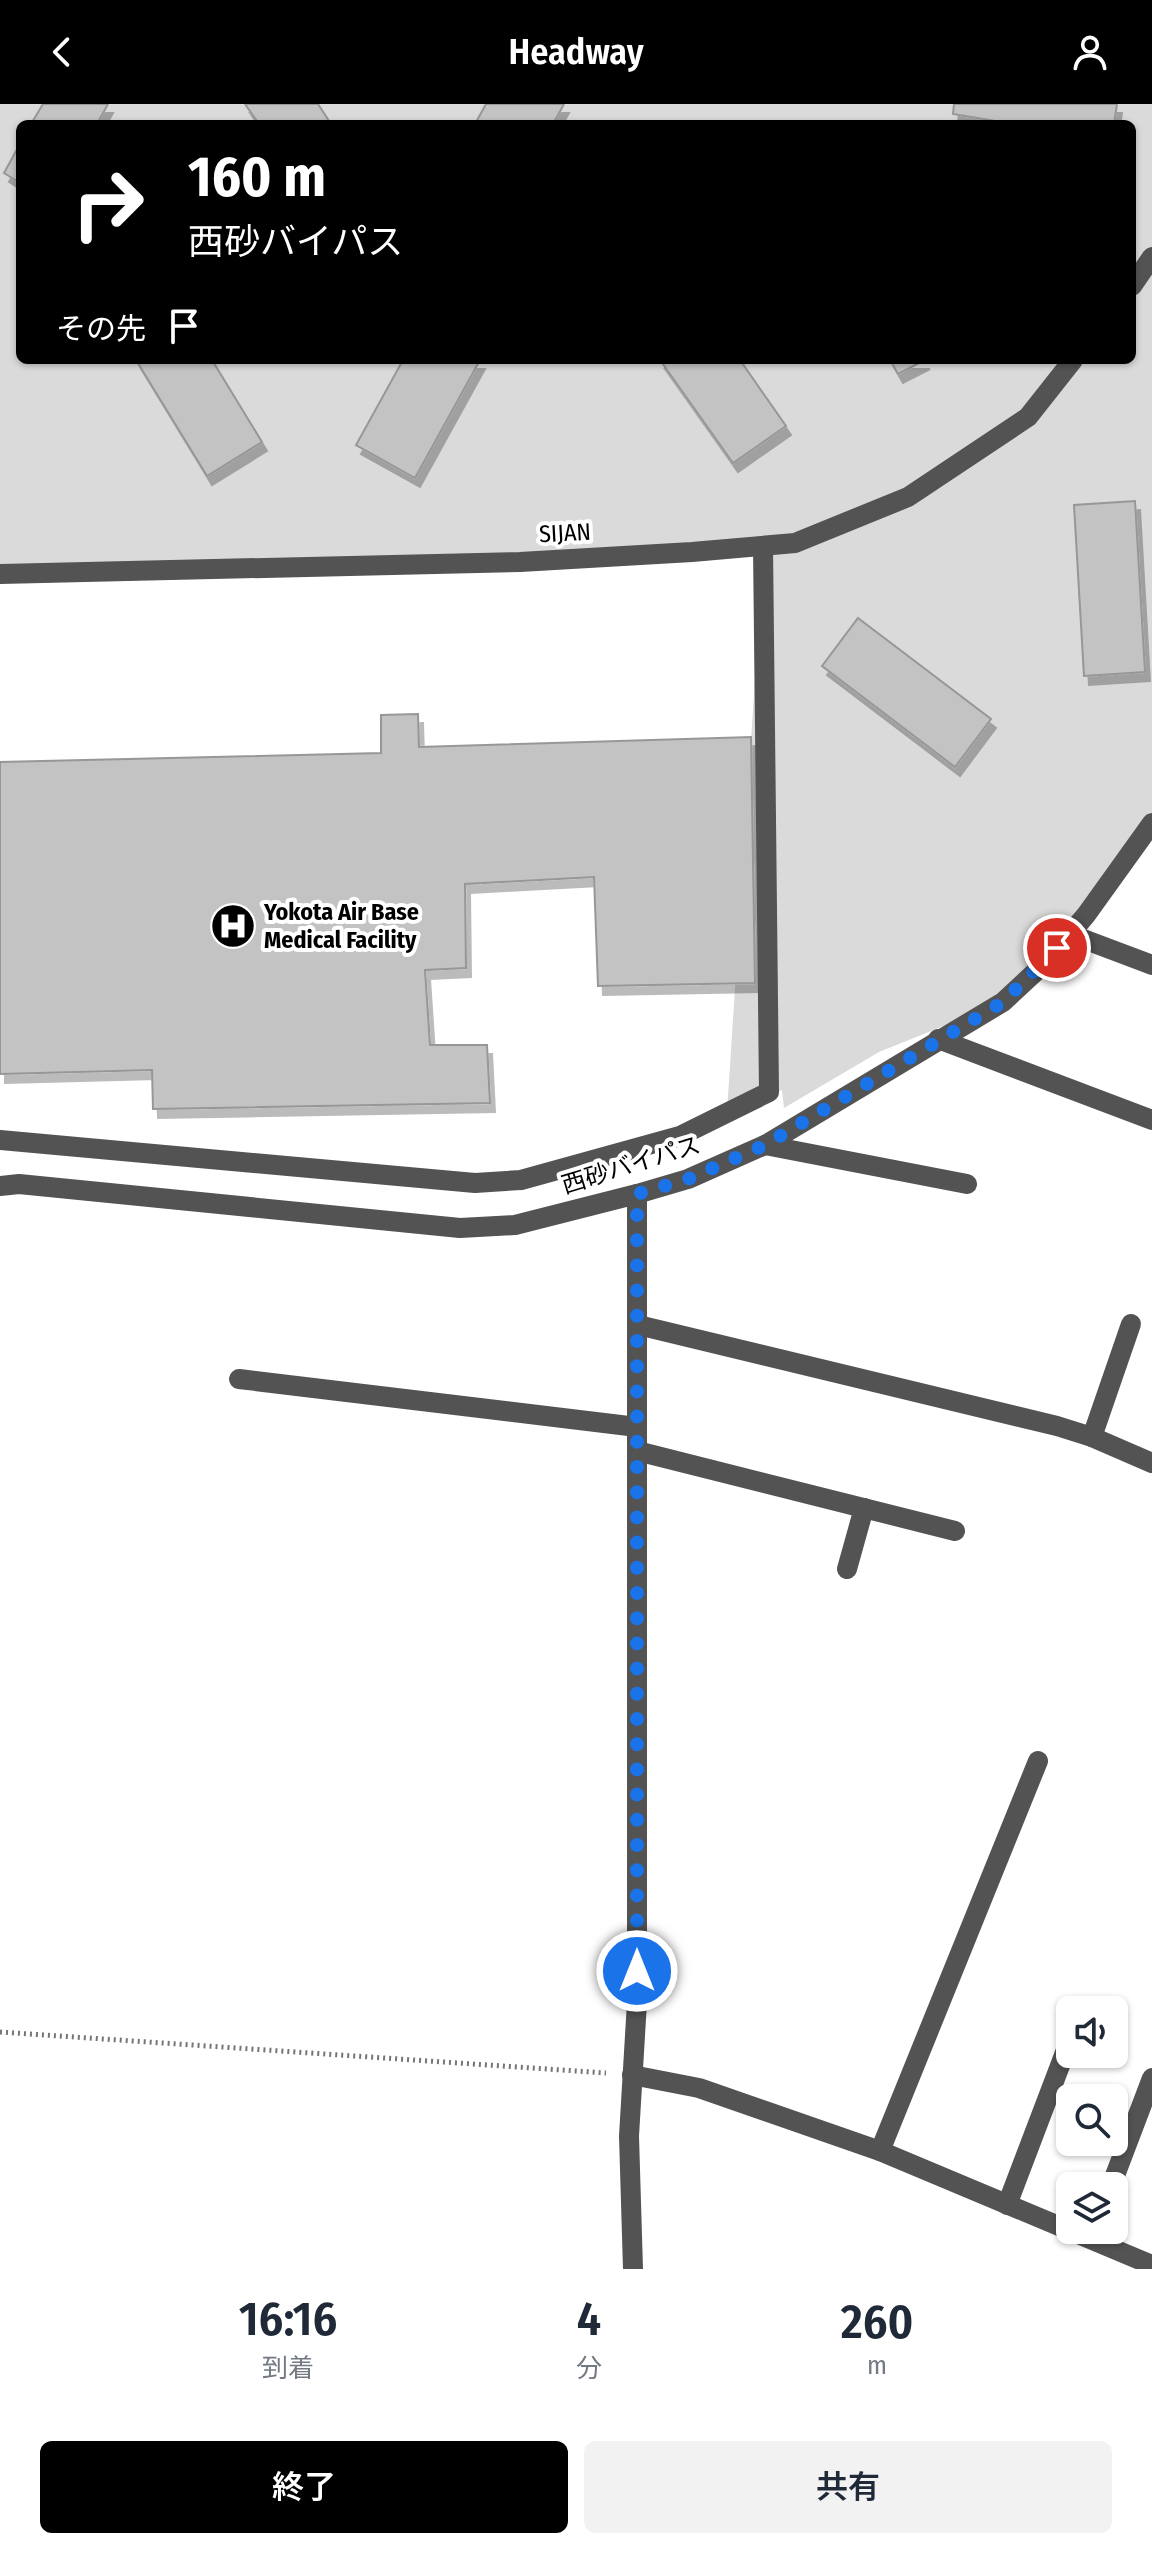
<!DOCTYPE html>
<html lang="ja">
<meta charset="utf-8">
<style>
:root{--surface:#fff;--page:#f2f2f3;--text:#1f2937;--muted:#747a83;--accent:#000}
body{margin:0;font-family:"Fira Sans Condensed","Noto Sans JP",sans-serif;background:var(--page);color:var(--text);height:100vh;display:flex;flex-direction:column;font-size:30px;white-space:nowrap}
*{box-sizing:border-box;margin:0}
p{font-size:26px;color:var(--muted)}
.icon{flex:none;width:44px;height:44px;fill:none;stroke:currentColor;stroke-width:2;stroke-linecap:round;stroke-linejoin:round}
.map{position:relative;height:2165px;overflow:hidden}
.drawer{display:flex;flex-direction:column;background:var(--surface);flex:1}
.drawer>*{flex:none}
.top-card{position:absolute;left:16px;top:16px;width:1120px;height:244px;border-radius:12px;box-shadow:0 2px 6px #0004;background:#000;color:#fff;overflow:hidden}
.tools{position:absolute;left:1056px;top:1892px;display:grid;gap:16px}
.tools a{display:grid;place-items:center;width:72px;height:72px;border-radius:12px;background:var(--surface);box-shadow:0 2px 6px #0004;font-size:40px}
.pin{position:absolute;display:grid;place-items:center;width:68px;height:68px;color:#fff;margin:-34px;border:4px solid #fff;border-radius:50%;box-shadow:0 2px 8px #0007}
.me{position:absolute;width:88px;margin:-44px;rotate:0deg;stroke-linejoin:round;filter:drop-shadow(0 0 6px #0008)}
.turn{display:flex;align-items:center;gap:28px;height:168px;padding:0 40px;font-size:36px}
.turn .icon{width:104px;height:104px;stroke-width:2.5}
.turn b{display:block;font-size:56px;line-height:68px}
.then{display:flex;align-items:center;height:76px;padding:0 40px;background:#0003;gap:16px;font-size:30px}
.eta{display:flex;justify-content:space-evenly;align-items:center;height:136px;text-align:center}
.eta b{font-size:48px;font-weight:600;line-height:56px}
.action{display:flex;gap:16px;margin-top:auto;padding:16px 40px}
.action a{flex:1;height:92px;border-radius:12px;background:var(--accent);color:#fff;font-size:32px;font-weight:600;line-height:92px;text-align:center}
.action a+a{background:var(--page);color:var(--text)}
header{display:flex;justify-content:space-between;align-items:center;height:104px;padding:0 40px;background:var(--accent);color:#fff;font-size:36px;font-weight:600}
.map>svg:first-child{display:block}
.green{fill:#dadada;fill-rule:evenodd}
.building{fill:#c3c3c3;stroke:#979797;stroke-width:2;filter:url(#shadow)}
.lines{fill:none;stroke-linecap:round;stroke-linejoin:round}
.path{stroke:#757575;stroke-width:5;stroke-dasharray:2 4;stroke-linecap:butt}
.minor{stroke:#535353;stroke-width:20}
.route{stroke:#1a73e8;stroke-width:14;stroke-dasharray:0 25.2}
.labels{text-anchor:middle;dominant-baseline:central;stroke-width:8;stroke-linejoin:round;paint-order:stroke}
.street-label{font-size:24px;fill:#000;stroke:#fff}
.poi-label{font-size:24px;font-weight:bold;fill:#000;stroke:#fff;text-anchor:start}
</style>
<header><svg class="icon" aria-label="back" viewBox="0 0 24 24"><path d="M15 5l-7 7 7 7"/></svg>Headway<svg class="icon" aria-label="person" viewBox="0 0 24 24"><circle cx="12" cy="8" r="4"/><path d="M4 21q1-7 8-7t8 7"/></svg></header>
<div class="map">
<svg width="1152" height="2165" viewBox="0 0 1152 2165">
<defs>
<filter id="shadow"><feDropShadow dx="5" dy="9" stdDeviation="0" flood-color="#0004"/></filter>
</defs>
<rect width="100%" height="100%" fill="#fff"/>
<!-- green -->
<path class="green" d="M0 0H1152V715L1086 811 1055 831 1003 898 879 948 784 1004 782 986 727 1008 763 451 0 475ZM20 20H1132V256H20Z"/>
<!-- building -->
<g class="building">
<polygon points="43,0 108,0 97,20 31,20"/>
<polygon points="245,0 318,0 331,20 259,20"/>
<polygon points="486,0 564,0 553,20 475,20"/>
<polygon points="954,0 1117,0 1114,20 1013,20 953,10"/>
<polygon points="20,40 20,79 4,69"/>
<polygon points="136,256 212,256 262,338 207,372"/>
<polygon points="403,256 480,256 415,374 356,341"/>
<polygon points="660,256 740,256 786,322 733,359"/>
<polygon points="890,256 925,256 898,270"/>
<polygon points="1135,397 1145,568 1084,572 1074,401"/>
<polygon points="858,514 991,615 955,663 822,562"/>
<polygon points="418,610 419,643 751,633 755,879 598,882 594,773 465,780 466,864 425,866 430,941 487,941 490,999 153,1005 152,966 0,970 0,658 381,649 381,611"/>
</g>
<g class="lines">
<!-- path -->
<polyline class="path" points="0,1928 606,1969"/>
<!-- minor -->
<g class="minor">
<polyline points="1132,182 1152,153"/>
<polyline points="0,470 520,458 692,448 795,439 908,393 1028,313 1073,256"/>
<polyline points="1070,830 1152,861"/>
<polyline points="938,935 1152,1016"/>
<polyline points="0,1036 475,1079 521,1076 680,1032 769,988 763,442"/>
<polyline points="765,1041 967,1080"/>
<polyline points="0,1082 19,1080 460,1124 515,1121 637,1090 688,1075 765,1041 1003,898 1045,859 1086,811 1152,719"/>
<polyline points="638,1221 1057,1322 1092,1333 1152,1359"/>
<polyline points="239,1275 637,1323"/>
<polyline points="1092,1333 1131,1220"/>
<polyline points="637,1347 955,1427"/>
<polyline points="847,1465 864,1404"/>
<polyline points="632,1971 699,1984 880,2047 1152,2161"/>
<polyline points="880,2047 1038,1657"/>
<polyline points="1111,2082 1152,1974"/>
<polyline points="1007,2101 1069,1938"/>
<polyline points="633,2165 629,2032 637,1898 637,1090"/>
</g>
</g>
<g class="lines">
<!-- route -->
<polyline class="route" points="637,1867 637,1090 688,1075 765,1041 1003,898 1057,844"/>
</g>
<!-- icons -->
<defs>
<g id="hospital-disc" transform="scale(2.3)"><circle r="9.5" fill="#000" stroke="#fff"/><path d="M-5-5h3v3.5h4V-5h3V5h-3V1.5h-4V5h-3Z" fill="#fff"/></g>
</defs>
<g fill-rule="evenodd">
<use href="#hospital-disc" x="233" y="822"/>
</g>
<g class="labels">
<!-- street labels -->
<g class="street-label">
<text transform="translate(565 429) rotate(-3)">SIJAN</text>
<text transform="translate(631 1061) rotate(-17)">西砂バイパス</text>
</g>
<!-- poi labels -->
<g class="poi-label">
<text x="264" y="808">Yokota Air Base<tspan x="264" dy="28">Medical Facility</tspan></text>
</g>
</g>
</svg>
<div class="tools">
<a><svg class="icon" aria-label="sound" viewBox="0 0 24 24"><path d="M4 9h4l5-4v14l-5-4H4zM17 9q2 3 0 6"/></svg></a>
<a><svg class="icon" aria-label="search" viewBox="0 0 24 24"><circle cx="10" cy="10" r="6"/><path d="M15 15l6 6"/></svg></a>
<a><svg class="icon" aria-label="layers" viewBox="0 0 24 24"><path d="M12 4l9 5-9 5-9-5zM3 14l9 5 9-5"/></svg></a>
</div>
<div class="pin" style="left:1057px;top:844px;background:#d93025"><svg class="icon" aria-label="arrive" viewBox="0 0 24 24"><path d="M6 21V4h12l-3 4 3 4H6"/></svg></div>
<svg class="me" style="left:637px;top:1867px" viewBox="-20 -20 40 40"><circle r="17" fill="#1a73e8" stroke="#fff" stroke-width="3"/><path d="M0-11L8 9 0 5-8 9z" fill="#fff"/></svg>
<div class="top-card">
<div class="turn"><svg class="icon" aria-label="right" viewBox="0 0 24 24"><path d="M7 20v-9h11M14 6l5 5-5 5"/></svg><div><b>160 m</b>西砂バイパス</div></div>
<div class="then">その先<svg class="icon" aria-label="arrive" viewBox="0 0 24 24"><path d="M6 21V4h12l-3 4 3 4H6"/></svg></div>
</div>
</div>
<section class="drawer">
<div class="eta">
<div><b>16:16</b><p>到着</p></div>
<div><b>4</b><p>分</p></div>
<div><b>260</b><p>m</p></div>
</div>
<div class="action"><a>終了</a><a>共有</a></div>
</section>
